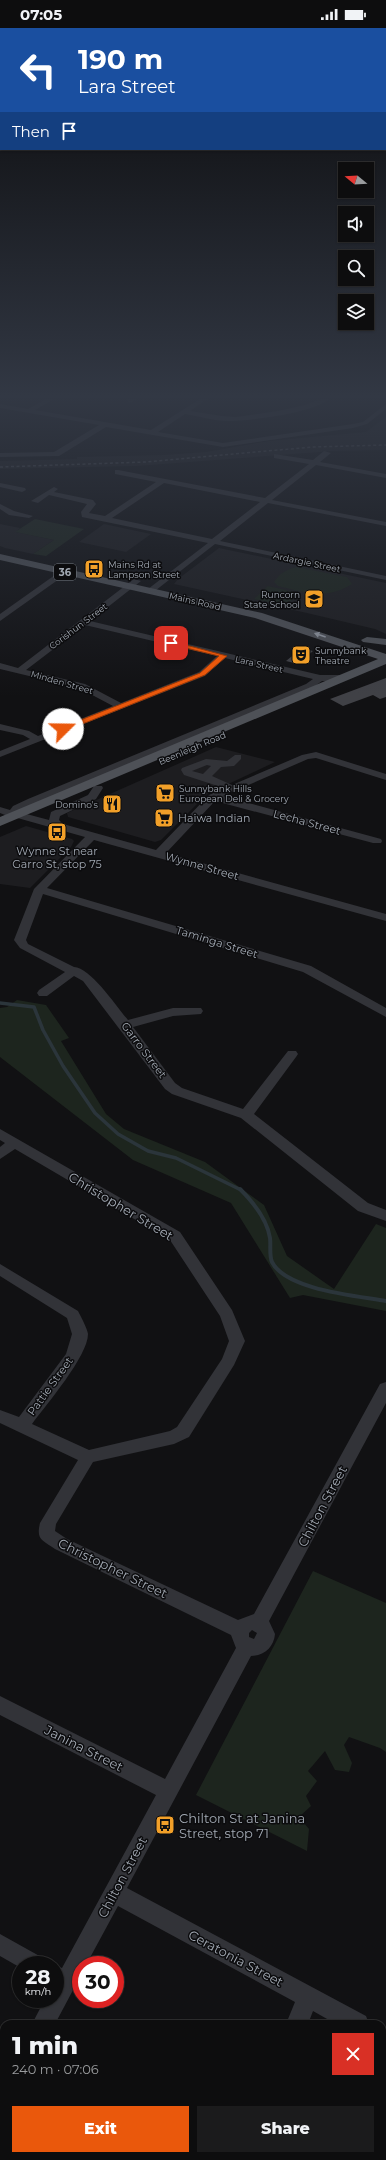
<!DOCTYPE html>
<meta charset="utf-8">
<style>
:root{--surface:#0d0d0e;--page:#1b1b1c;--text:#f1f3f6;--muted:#9a9c9e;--line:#2d2d2e;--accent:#ea580c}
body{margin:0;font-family:Montserrat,sans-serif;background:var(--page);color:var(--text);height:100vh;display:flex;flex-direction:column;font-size:15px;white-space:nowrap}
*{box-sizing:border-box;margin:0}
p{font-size:13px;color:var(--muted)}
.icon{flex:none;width:22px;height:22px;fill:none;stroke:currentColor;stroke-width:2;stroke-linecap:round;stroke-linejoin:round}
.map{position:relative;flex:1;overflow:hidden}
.sheet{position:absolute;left:0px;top:1992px;width:386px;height:140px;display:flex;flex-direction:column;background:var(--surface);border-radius:12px 12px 0 0;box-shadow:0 1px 3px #0004,0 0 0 1px var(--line)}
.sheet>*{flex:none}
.guide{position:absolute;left:0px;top:0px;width:386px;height:122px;box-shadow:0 1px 3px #0004,0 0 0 1px var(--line);background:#1a4fa0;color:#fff;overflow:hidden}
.needle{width:26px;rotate:288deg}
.tools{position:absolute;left:338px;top:134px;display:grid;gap:8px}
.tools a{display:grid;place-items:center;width:36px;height:36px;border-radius:0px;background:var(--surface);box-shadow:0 1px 3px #0004,0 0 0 1px var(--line);font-size:20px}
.speed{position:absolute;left:12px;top:1928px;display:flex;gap:8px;font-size:20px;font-weight:700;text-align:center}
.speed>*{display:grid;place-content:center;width:52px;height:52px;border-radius:50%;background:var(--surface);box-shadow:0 1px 3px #0004,0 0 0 1px var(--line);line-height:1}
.speed small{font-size:10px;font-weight:400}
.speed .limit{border:6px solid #d22;background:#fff;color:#111}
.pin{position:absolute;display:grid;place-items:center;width:34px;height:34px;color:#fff;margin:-17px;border-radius:8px;box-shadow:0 2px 6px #0006}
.me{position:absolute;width:44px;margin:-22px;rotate:68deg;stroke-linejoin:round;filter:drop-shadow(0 0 3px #0008)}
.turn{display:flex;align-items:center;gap:14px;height:84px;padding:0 12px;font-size:18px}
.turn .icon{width:52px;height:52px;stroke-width:2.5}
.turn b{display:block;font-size:28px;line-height:34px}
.then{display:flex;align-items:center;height:38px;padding:0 12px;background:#0003;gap:8px;font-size:15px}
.round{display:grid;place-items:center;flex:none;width:42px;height:42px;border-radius:0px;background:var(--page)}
.overview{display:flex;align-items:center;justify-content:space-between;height:68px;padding:0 12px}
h1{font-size:24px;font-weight:800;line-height:30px}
.button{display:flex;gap:8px;margin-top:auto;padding:8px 12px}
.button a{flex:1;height:46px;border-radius:0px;background:var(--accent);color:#fff;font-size:16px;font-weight:800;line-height:46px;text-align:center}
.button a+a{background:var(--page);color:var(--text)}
.status{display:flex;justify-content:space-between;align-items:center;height:28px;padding:0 20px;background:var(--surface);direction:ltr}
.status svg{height:11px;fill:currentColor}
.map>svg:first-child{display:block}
.built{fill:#1d1d20}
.green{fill:#1d251e}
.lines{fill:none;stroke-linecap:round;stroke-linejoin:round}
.stream-far1{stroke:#2b353b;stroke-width:3.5}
.stream{stroke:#2b353b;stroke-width:4}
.building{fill:#404146}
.minor{fill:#323338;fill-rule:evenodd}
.major{fill:#4e5157;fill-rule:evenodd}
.rail{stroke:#494b51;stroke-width:1.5;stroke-dasharray:3 2.5;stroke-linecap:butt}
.oneway{fill:#9197a1}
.route{fill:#ea580c;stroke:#983908}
.labels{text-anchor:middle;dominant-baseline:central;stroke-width:3;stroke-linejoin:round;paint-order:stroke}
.far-street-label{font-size:9px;fill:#a2a9b3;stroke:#0c0c0e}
.far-poi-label{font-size:9px;fill:#a2a9b3;stroke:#0c0c0e;text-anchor:start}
.shield{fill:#0c0c0e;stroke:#757a82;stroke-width:1}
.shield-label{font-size:10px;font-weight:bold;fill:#a2a9b3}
.poi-label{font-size:11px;fill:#a2a9b3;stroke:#0c0c0e;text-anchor:start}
.street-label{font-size:11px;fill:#a2a9b3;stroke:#0c0c0e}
.near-street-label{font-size:13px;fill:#a2a9b3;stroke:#0c0c0e}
.near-poi-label{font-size:13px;fill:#a2a9b3;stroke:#0c0c0e;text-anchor:start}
</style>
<div class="status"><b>07:05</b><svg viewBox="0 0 49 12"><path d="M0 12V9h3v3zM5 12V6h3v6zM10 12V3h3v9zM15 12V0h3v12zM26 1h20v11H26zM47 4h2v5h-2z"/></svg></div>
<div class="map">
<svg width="386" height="2132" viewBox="0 0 386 2132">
<rect width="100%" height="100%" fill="#111113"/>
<!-- built -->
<g class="built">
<polygon points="386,389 386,422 333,423 137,438 0,441 0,433 77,431 77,429 164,427 206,424 269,413 366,404"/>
<polygon points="0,496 20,500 16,504 54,512 33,526 5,520 0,518"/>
<polygon points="104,496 151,506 126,524 79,514"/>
<polygon points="219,520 386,555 386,606 375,601 307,585 174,556 178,551"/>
<polygon points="216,719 275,734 207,766 161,812 155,814 68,789 67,785"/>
<polygon points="26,798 72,811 74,813 71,819 30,860 0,856 0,809"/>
</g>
<!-- green -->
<g class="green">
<polygon points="35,491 84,501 46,528 33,526 54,512 15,504"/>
<path d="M296 539 347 549 352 556C327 572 306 565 278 558L274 554C280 545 286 542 296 539Z"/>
<polygon points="268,558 299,565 286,578 254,571"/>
<polygon points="17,972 46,977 69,1010 61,1013 106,1086 124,1101 205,1134 264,1177 287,1228 334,1261 376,1196 386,1200 386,1283 303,1267 290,1270 231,1175 133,1132 0,1029 0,980 7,979"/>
<polygon points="313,1543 386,1575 386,1724 380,1720 349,1709 344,1717 352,1735 349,1744 335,1742 325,1723 308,1743 317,1753 306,1768 311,1778 299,1789 309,1801 307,1823 196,1767"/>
</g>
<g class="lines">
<!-- stream-far1 -->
<polyline class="stream-far1" points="0,975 34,979 43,1002 63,1038 95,1085 118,1106 148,1123 176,1130 241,1162"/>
<!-- stream -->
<path class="stream" d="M240 1161C253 1174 267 1191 270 1210 271 1217 269 1228 272 1234 286 1262 358 1268 386 1273"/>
</g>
<!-- building -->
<g class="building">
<polygon points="302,620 313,623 298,636 286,633"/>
<polygon points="386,650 386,669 380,671 373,667 343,678 330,671"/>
</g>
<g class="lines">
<!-- minor -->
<g class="minor">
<path d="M46 371H54L35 382 151 402 200 371H207L190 383 222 388 236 389 278 383 305 377 321 371H329C314 385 249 393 228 393 213 393 199 388 185 386L158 404 223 415 353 396 363 394 386 376V381L367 396 353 400 223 419 106 399 59 428 0 429V425L54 424 99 397 0 380V376L28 381Z"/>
<polygon points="129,371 136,371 130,375 127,373"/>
<path d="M324 423 331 425 320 434 386 446V450L316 437 272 472 386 494V498L268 475 220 513 386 548V552L215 516 151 566 147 563 148 561 208 515 82 489 81 484 87 476 49 467 38 475 31 473 54 459 58 461 54 464 93 472 96 476 89 485 105 488 156 454 115 446V442H118L265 470 309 436 274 430V426L313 432ZM164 455 260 474 212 511 112 490Z"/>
<polygon points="0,455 25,460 26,462 22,464 0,459"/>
<polygon points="0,476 14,483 33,488 29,490 9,487 0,481"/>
<polygon points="62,542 69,544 0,593 0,586"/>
<path d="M134 551 141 553 90 593 320 647H343L348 650 343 653H322L312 660 36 775 19 784 49 792 51 784 88 767 94 758H102L103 760 96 771 60 788 59 792 63 796 156 822 209 767 224 760 184 747 181 742 182 740 206 731 227 733 235 727H241V731L234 738 221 739 212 748 232 757 302 727 316 724 386 746V752L316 730 308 731 223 768 381 811 382 813 381 815H373L215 773 166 825 386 886V893L94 812 47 860 311 938 386 980V989L303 944 43 866 26 912 28 916 74 939C91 940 116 978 128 992L173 980H201L203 983 201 986 173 988 133 999 175 1055 182 1060 243 1081 288 1023H296L298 1026 296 1029 254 1086 368 1175 386 1182V1193L358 1183 241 1090 172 1066 165 1061 83 953 74 948 47 968H39L37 965 39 962 65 944 20 920 14 912 34 861 85 809 14 789 9 792 5 791 4 789 5 787 0 785V779L10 782 13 778 28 771 306 656 313 651 225 630 205 648 0 729V723L30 711 23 707 0 702V696L29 703 38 708 113 678 79 660 0 641V635L18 640ZM85 597 217 628 199 644 121 675 85 656 26 642ZM207 737 211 738 203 746 192 743Z"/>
<path d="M0 1101 180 1204 232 1282 245 1313 234 1337 189 1409 174 1416 93 1434 56 1496 55 1503 67 1511 238 1592 254 1586 380 1356 386 1354V1375L269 1593 275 1606C274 1619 264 1628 251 1628L127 1860 366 1988 369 1996H336L313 1983 308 1996H286L295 1974 118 1878 86 1937H81V1947L55 1996H32L45 1971H55V1937L62 1940 156 1767 0 1687V1668L165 1751 236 1620 231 1607 55 1521C42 1512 36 1512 40 1495L78 1432 0 1395V1382L19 1389 66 1326 72 1306 67 1290 0 1248V1236L78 1283C81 1289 87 1300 88 1306 88 1328 46 1377 32 1396L89 1422 170 1403 177 1399 222 1331 229 1313 220 1288 170 1212 15 1121 0 1131V1119L5 1115 0 1112ZM252 1602 257 1605 254 1611 249 1609V1605Z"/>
<polygon points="0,1906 43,1930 47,1937 21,1937 21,1940 0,1928"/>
<polygon points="382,1998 386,2000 386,2022 382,2020"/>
<polygon points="4,2057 4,2086 0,2087 0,2059"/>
</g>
<!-- major -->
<g class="major">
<polygon points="0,526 262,585 386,626 386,636 0,798 0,789 378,631 255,590 0,532"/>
<polygon points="367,609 386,611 386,617 363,614 361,612"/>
</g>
<!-- rail -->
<polyline class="rail" points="0,439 145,434 312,419 386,417"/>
</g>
<!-- one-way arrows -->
<defs><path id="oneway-solid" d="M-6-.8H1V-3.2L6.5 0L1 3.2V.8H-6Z"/></defs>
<use class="oneway" href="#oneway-solid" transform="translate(320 607) rotate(-161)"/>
<!-- sky -->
<linearGradient id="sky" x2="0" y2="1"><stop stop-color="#09090a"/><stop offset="0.55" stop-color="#323844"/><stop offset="1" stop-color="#323844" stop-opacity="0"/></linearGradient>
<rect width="386" height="669" fill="url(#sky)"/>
<!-- route -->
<polygon class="route" points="171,613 227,628 205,647 65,703 60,703 60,700 200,645 219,628 169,616"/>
<!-- icons -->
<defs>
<g id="bus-square" transform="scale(1)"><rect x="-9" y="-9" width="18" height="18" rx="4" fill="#f2a029" stroke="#0c0c0e"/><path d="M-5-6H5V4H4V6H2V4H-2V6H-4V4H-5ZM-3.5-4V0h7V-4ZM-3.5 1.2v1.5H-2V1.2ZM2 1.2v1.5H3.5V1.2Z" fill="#111"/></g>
<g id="school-square" transform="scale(1)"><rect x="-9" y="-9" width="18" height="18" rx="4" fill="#f2a029" stroke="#0c0c0e"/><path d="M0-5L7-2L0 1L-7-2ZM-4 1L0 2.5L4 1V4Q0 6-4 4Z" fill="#111"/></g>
<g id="theatre-square" transform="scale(1)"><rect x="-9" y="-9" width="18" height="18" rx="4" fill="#f2a029" stroke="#0c0c0e"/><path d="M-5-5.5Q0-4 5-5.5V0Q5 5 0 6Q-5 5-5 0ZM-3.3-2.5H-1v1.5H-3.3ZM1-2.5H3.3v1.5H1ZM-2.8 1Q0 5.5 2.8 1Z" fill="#111"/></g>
<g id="supermarket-square" transform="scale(1)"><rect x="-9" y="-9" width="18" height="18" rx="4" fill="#f2a029" stroke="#0c0c0e"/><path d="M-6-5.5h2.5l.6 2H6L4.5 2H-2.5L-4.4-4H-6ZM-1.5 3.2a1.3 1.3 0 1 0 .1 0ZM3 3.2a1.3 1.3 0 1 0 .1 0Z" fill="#111"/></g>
<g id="restaurant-square" transform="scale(1)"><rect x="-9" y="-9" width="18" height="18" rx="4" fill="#f2a029" stroke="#0c0c0e"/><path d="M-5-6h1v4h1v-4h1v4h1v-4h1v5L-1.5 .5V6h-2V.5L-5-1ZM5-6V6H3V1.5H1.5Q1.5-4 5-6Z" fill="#111"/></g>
</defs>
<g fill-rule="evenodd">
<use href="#bus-square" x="94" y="541"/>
<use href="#school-square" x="314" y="571"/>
<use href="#theatre-square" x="301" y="627"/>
<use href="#supermarket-square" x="165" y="765"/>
<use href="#restaurant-square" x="112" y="776"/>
<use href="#supermarket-square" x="164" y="790"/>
<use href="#bus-square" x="57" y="804"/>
<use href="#bus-square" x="165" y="1797"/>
</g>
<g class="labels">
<!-- far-street labels -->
<g class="far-street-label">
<text transform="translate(307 534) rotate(12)">Ardargie Street</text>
<text transform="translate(195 573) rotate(13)">Mains Road</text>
<text transform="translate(78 598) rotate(-37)">Corishun Street</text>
<text transform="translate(259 636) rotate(13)">Lara Street</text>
<text transform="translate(62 654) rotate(16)">Minden Street</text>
<text transform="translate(192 720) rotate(-23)">Beenleigh Road</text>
</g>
<!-- far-poi labels -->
<g class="far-poi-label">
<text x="108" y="536">Mains Rd at<tspan x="108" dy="10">Lampson Street</tspan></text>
<text x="300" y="566" text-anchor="end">Runcorn<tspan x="300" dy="10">State School</tspan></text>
<text x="315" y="622">Sunnybank<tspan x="315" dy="10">Theatre</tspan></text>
<text x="179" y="760">Sunnybank Hills<tspan x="179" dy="10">European Deli &amp; Grocery</tspan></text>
<text x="98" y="776" text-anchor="end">Domino's</text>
</g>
<!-- shield labels -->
<rect class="shield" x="54" y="536" width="22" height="16" rx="3"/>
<g class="shield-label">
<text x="65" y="544">36</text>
</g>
<!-- poi labels -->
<g class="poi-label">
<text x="178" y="790">Haiwa Indian</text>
<text x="57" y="823" text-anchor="middle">Wynne St near<tspan x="57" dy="13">Garro St, stop 75</tspan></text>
</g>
<!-- street labels -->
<g class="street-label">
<text transform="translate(307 794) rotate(15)">Lecha Street</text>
<text transform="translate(202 838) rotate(16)">Wynne Street</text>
<text transform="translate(217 914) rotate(17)">Taminga Street</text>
<text transform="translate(144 1022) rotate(53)">Garro Street</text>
<text transform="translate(50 1358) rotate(-54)">Pattie Street</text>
</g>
<!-- near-street labels -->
<g class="near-street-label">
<text transform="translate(121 1178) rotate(31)">Christopher Street</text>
<text transform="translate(322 1478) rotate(-62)">Chilton Street</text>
<text transform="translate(113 1540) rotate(26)">Christopher Street</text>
<text transform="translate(84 1720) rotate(27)">Janina Street</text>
<text transform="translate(122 1849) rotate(-62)">Chilton Street</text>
<text transform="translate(236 1930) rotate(28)">Ceratonia Street</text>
</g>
<!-- near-poi labels -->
<g class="near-poi-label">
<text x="179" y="1790">Chilton St at Janina<tspan x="179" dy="15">Street, stop 71</tspan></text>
</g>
</g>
</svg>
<div class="tools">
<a><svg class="needle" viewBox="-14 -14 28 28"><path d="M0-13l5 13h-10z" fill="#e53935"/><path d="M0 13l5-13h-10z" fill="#9a9c9e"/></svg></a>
<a><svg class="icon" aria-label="sound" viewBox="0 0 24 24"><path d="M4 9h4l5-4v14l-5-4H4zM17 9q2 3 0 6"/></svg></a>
<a><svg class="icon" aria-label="search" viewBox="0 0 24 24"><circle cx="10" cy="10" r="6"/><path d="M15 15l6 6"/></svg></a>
<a><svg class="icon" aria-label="layers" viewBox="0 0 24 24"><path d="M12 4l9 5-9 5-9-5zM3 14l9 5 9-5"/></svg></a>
</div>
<div class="speed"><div>28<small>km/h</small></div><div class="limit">30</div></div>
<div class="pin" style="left:171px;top:615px;background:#d93025"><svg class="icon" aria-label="arrive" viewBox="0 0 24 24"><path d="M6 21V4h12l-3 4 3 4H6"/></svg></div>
<svg class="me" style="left:63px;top:701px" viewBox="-20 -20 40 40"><circle r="19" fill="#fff"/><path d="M0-13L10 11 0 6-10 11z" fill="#ea580c"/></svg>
<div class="guide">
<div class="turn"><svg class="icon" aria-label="left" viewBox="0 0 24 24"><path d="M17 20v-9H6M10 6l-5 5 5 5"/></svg><div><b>190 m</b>Lara Street</div></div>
<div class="then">Then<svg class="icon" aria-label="arrive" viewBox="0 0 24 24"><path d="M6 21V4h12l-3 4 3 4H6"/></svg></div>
</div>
<section class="sheet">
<div class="overview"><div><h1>1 min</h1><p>240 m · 07:06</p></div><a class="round" style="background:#d93025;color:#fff"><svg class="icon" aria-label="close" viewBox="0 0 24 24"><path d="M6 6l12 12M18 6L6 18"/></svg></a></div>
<div class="button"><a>Exit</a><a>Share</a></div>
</section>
</div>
